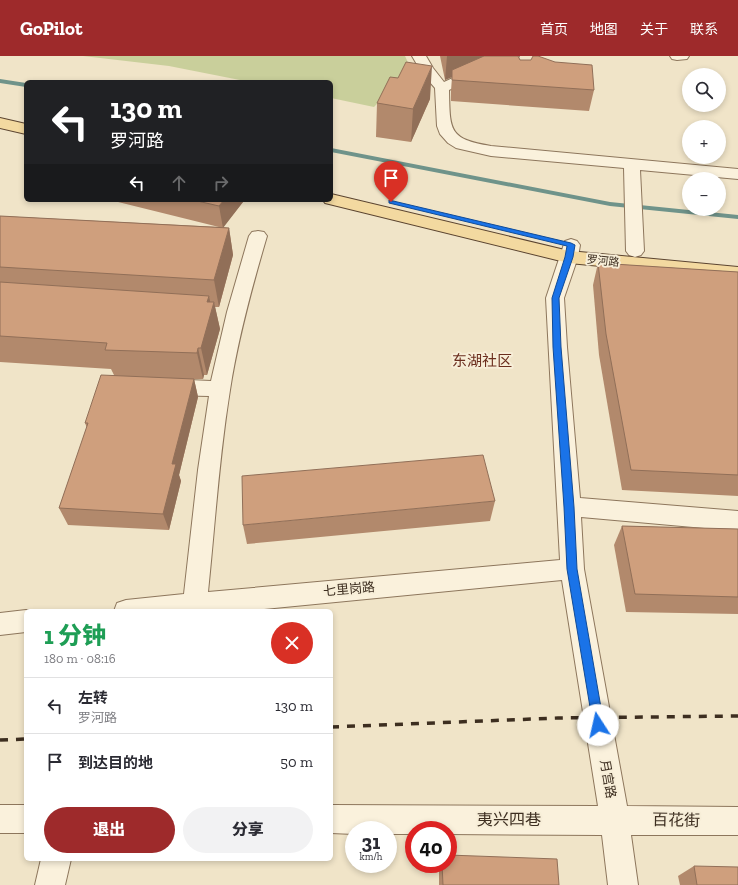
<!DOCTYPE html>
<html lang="zh">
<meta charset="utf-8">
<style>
:root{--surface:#fff;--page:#f2f2f3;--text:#2b2b33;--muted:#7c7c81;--line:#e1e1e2;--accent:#9e2a2b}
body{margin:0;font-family:"Zilla Slab","Noto Sans SC",serif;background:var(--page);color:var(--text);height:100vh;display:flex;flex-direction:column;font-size:15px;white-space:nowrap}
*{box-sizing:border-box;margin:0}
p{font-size:13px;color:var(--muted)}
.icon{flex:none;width:22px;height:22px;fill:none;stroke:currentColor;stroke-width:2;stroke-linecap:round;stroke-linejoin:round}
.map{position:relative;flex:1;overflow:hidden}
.side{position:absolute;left:24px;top:553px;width:309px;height:252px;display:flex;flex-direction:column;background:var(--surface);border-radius:6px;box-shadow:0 2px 6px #0003}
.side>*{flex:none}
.top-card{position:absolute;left:24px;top:24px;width:309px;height:122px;border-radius:6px;box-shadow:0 2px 6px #0003;background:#202124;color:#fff;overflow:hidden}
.tools{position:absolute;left:682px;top:12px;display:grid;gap:8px}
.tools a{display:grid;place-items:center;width:44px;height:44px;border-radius:50%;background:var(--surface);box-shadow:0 2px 6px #0003;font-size:20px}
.speed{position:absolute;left:345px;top:765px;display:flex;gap:8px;font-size:20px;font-weight:700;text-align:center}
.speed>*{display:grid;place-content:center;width:52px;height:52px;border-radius:50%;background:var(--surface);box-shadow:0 2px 6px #0003;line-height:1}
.speed small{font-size:10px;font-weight:400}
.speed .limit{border:6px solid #d22;background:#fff;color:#111}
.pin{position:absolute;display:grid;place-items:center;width:34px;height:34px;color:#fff;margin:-41px -17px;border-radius:50% 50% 50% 0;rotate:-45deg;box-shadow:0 0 4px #0007}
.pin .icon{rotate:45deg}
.me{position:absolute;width:44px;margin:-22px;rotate:350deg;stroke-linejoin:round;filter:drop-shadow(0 0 3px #0008)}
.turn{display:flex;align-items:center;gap:14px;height:84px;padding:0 20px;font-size:18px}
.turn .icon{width:52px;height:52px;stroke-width:2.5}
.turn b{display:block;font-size:28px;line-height:34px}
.lanes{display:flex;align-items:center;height:38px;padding:0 20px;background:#0003;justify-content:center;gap:20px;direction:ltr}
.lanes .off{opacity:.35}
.round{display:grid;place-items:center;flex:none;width:42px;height:42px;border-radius:21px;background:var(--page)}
.head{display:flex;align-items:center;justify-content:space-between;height:68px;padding:0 20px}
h1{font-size:24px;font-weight:800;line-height:30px;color:#1e9e55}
.button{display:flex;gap:8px;margin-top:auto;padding:8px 20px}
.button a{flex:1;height:46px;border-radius:24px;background:var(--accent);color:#fff;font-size:16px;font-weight:800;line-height:46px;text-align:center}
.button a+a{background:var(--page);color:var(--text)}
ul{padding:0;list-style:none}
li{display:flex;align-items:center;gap:12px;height:56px;padding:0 20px;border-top:1px solid var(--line)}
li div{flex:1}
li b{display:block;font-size:15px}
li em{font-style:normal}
header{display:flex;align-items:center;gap:24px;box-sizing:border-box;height:56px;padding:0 20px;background:var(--accent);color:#fff}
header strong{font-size:19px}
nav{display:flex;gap:22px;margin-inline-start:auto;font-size:14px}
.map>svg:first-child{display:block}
.green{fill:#c9cf9b}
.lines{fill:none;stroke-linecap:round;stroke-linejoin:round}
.stream{fill:#6f938a;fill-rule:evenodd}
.minor-casing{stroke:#8d765c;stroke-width:2}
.major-casing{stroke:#5b4430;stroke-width:2}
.minor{fill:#faf1dc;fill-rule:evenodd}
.major{fill:#f3d9a0;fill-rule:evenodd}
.rail{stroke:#3d2e20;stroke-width:3.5;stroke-dasharray:8 8;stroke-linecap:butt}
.wall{fill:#b2896c}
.shaded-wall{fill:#916f58}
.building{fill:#cf9f7d;stroke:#916f58}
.route{fill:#1a73e8;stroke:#114b97}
.labels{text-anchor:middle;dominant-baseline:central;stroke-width:4;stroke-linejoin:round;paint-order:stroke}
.far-street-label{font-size:11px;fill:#3d2e20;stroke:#f7eed8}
.street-label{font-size:13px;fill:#3d2e20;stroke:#f7eed8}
.quarter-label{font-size:15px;fill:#6b2e1e;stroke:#f7eed8}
.near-street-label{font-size:16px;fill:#3d2e20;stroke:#f7eed8}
</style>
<header>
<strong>GoPilot</strong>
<nav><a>首页</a><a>地图</a><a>关于</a><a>联系</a></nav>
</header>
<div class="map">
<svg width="738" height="829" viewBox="0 0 738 829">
<rect width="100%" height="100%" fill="#f0e4c8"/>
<!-- green -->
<polygon class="green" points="83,0 405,0 411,13 374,51 331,42 331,26 250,26 169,10"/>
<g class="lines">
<!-- stream -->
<g class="stream">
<polygon points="0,23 26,27 26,31 0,27"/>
<polygon points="331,92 610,146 738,159 738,163 610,150 331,96"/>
</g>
<!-- minor casing -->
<g class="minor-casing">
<g id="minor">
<path d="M412 0H426L433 12 444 26 501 0H519L517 3 449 34C450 74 448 83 491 90L738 113V123L640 114 644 195 641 199 635 201 629 199 626 195 624 112 491 100 456 92 448 87 440 78 437 70 435 32 422 17Z"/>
<polygon points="670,0 689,0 687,3 677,4 672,3"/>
<path d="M258 175 264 176 267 180C252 231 238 282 230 334 219 401 215 469 208 536L560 504 546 242 565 185 571 183 577 185 580 189 578 201 564 242 567 291 580 442 738 455V475L581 461 584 513 627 750 738 751V779H631L638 829H608L602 779 448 778V774H414V778H388V774H354V778L331 777V749L598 750 562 524 243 555H114L117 547 126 544 184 538 198 414 209 340 166 339 159 336 156 331 159 326 166 323 211 325 227 256 249 180 252 176Z"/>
<polygon points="26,554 30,555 26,555 26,576 0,579 0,557"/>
<rect x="0" y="749" width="26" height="28"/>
<polygon points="41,803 71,803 65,829 35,829"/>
</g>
</g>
<!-- major casing -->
<g class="major-casing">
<g id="major">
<polygon points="0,62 26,68 26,78 0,72"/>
<polygon points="331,138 569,195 738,211 738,223 569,207 325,147 323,144 331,144"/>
</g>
</g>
<!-- minor -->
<use href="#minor" class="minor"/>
<!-- major -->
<use href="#major" class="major"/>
<!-- rail -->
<g class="rail">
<polyline points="331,671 558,662 738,660"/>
<polyline points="0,684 26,683"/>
</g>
</g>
<!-- wall -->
<g class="wall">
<polygon points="440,0 518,0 520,4 594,34 589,55 451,45 451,35 452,21 445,24"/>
<polygon points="430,43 411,86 376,81 377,47"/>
<polygon points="26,101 26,109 24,103"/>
<polygon points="110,144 243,144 243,146 223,171 229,172 233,199 219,251 215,251 220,273 207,319 204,319 203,323 194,323 198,341 179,419 181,425 169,474 68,469 59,452 87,372 85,367 114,319 111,313 0,306 0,160 219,171"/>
<polygon points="598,207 738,216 738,440 622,434 599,299 593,229"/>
<polygon points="495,445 490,465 247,488 243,469"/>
<polygon points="622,470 738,473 738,558 626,556 614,489"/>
<polygon points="439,808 448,808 559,829 439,829"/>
<polygon points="694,810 738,829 680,829 678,820"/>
</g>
<!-- shaded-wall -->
<g class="shaded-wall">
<polygon points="447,0 490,0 452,14 452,21 445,24"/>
<polygon points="432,10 430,43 411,86 413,53"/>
<polygon points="224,144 243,144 243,146 223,172 219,150"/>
<polygon points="229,172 233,199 219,251 214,224"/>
<polygon points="209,240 212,255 214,246 220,273 207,319 201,292 207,246"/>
<polygon points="198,292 204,319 203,323 197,297"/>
<polygon points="194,323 198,341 179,419 181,425 169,474 163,458 172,408"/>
</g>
<!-- building -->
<g class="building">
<polygon points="484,0 518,0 520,4 531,4 533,0 538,0 555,6 592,9 594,34 452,24 452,14"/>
<polygon points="406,6 432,10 413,53 377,47 390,21 398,22"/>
<polygon points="193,144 224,144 219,150"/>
<polygon points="0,160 229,172 214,224 0,211"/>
<polygon points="598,207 738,216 738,419 631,414 606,278"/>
<polygon points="0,226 209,240 207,246 214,246 201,292 198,292 197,297 105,294 107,287 0,280"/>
<polygon points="101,319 194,323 172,408 176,408 163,458 59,452 88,367 85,367"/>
<polygon points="483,399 495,445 243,469 242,420"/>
<polygon points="622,470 738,473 738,541 635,538"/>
<polygon points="448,799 557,803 559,829 443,829 442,808 448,808"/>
<polygon points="694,810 738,811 738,829 697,829"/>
</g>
<!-- route -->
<polygon class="route" points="389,144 571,187 575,189 573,201 559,242 561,291 574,451 577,513 604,669 602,673 598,675 595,673 593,669 567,513 564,451 553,291 552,242 565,201 567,190 389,147"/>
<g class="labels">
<!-- far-street labels -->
<g class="far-street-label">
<text transform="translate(603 205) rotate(6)">罗河路</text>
</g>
<!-- street labels -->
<g class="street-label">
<text transform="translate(349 533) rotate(-5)">七里岗路</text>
<text transform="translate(608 723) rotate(80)">月宫路</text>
</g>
<!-- quarter labels -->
<g class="quarter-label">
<text x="482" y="305">东湖社区</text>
</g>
<!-- near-street labels -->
<g class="near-street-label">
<text x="509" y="763">夷兴四巷</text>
<text transform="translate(676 764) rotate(1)">百花街</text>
</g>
</g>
</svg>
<div class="tools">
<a><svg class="icon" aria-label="search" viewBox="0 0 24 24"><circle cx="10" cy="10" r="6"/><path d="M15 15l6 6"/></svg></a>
<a>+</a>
<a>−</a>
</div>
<div class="speed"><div>31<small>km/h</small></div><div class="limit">40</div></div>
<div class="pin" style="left:391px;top:146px;background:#d93025"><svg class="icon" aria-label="arrive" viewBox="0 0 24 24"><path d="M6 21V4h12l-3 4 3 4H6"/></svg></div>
<svg class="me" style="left:598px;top:669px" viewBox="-20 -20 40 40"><circle r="19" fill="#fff"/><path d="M0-13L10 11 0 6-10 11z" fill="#1a73e8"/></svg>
<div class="top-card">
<div class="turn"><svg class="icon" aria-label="left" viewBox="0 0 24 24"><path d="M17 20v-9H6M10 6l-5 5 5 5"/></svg><div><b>130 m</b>罗河路</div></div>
<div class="lanes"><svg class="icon" aria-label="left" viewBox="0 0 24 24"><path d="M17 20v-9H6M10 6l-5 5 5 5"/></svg><svg class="icon off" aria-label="ahead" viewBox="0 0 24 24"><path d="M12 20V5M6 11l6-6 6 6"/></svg><svg class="icon off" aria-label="right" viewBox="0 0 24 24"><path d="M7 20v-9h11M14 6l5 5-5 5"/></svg></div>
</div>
<section class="side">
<div class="head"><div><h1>1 分钟</h1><p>180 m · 08:16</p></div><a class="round" style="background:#d93025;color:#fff"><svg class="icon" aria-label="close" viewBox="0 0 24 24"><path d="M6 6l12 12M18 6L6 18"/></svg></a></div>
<ul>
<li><svg class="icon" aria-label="left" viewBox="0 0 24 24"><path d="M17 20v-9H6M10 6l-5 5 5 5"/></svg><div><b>左转</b><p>罗河路</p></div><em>130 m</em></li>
<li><svg class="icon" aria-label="arrive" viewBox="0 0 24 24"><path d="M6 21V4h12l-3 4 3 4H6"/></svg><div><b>到达目的地</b></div><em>50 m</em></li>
</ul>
<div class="button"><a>退出</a><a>分享</a></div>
</section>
</div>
